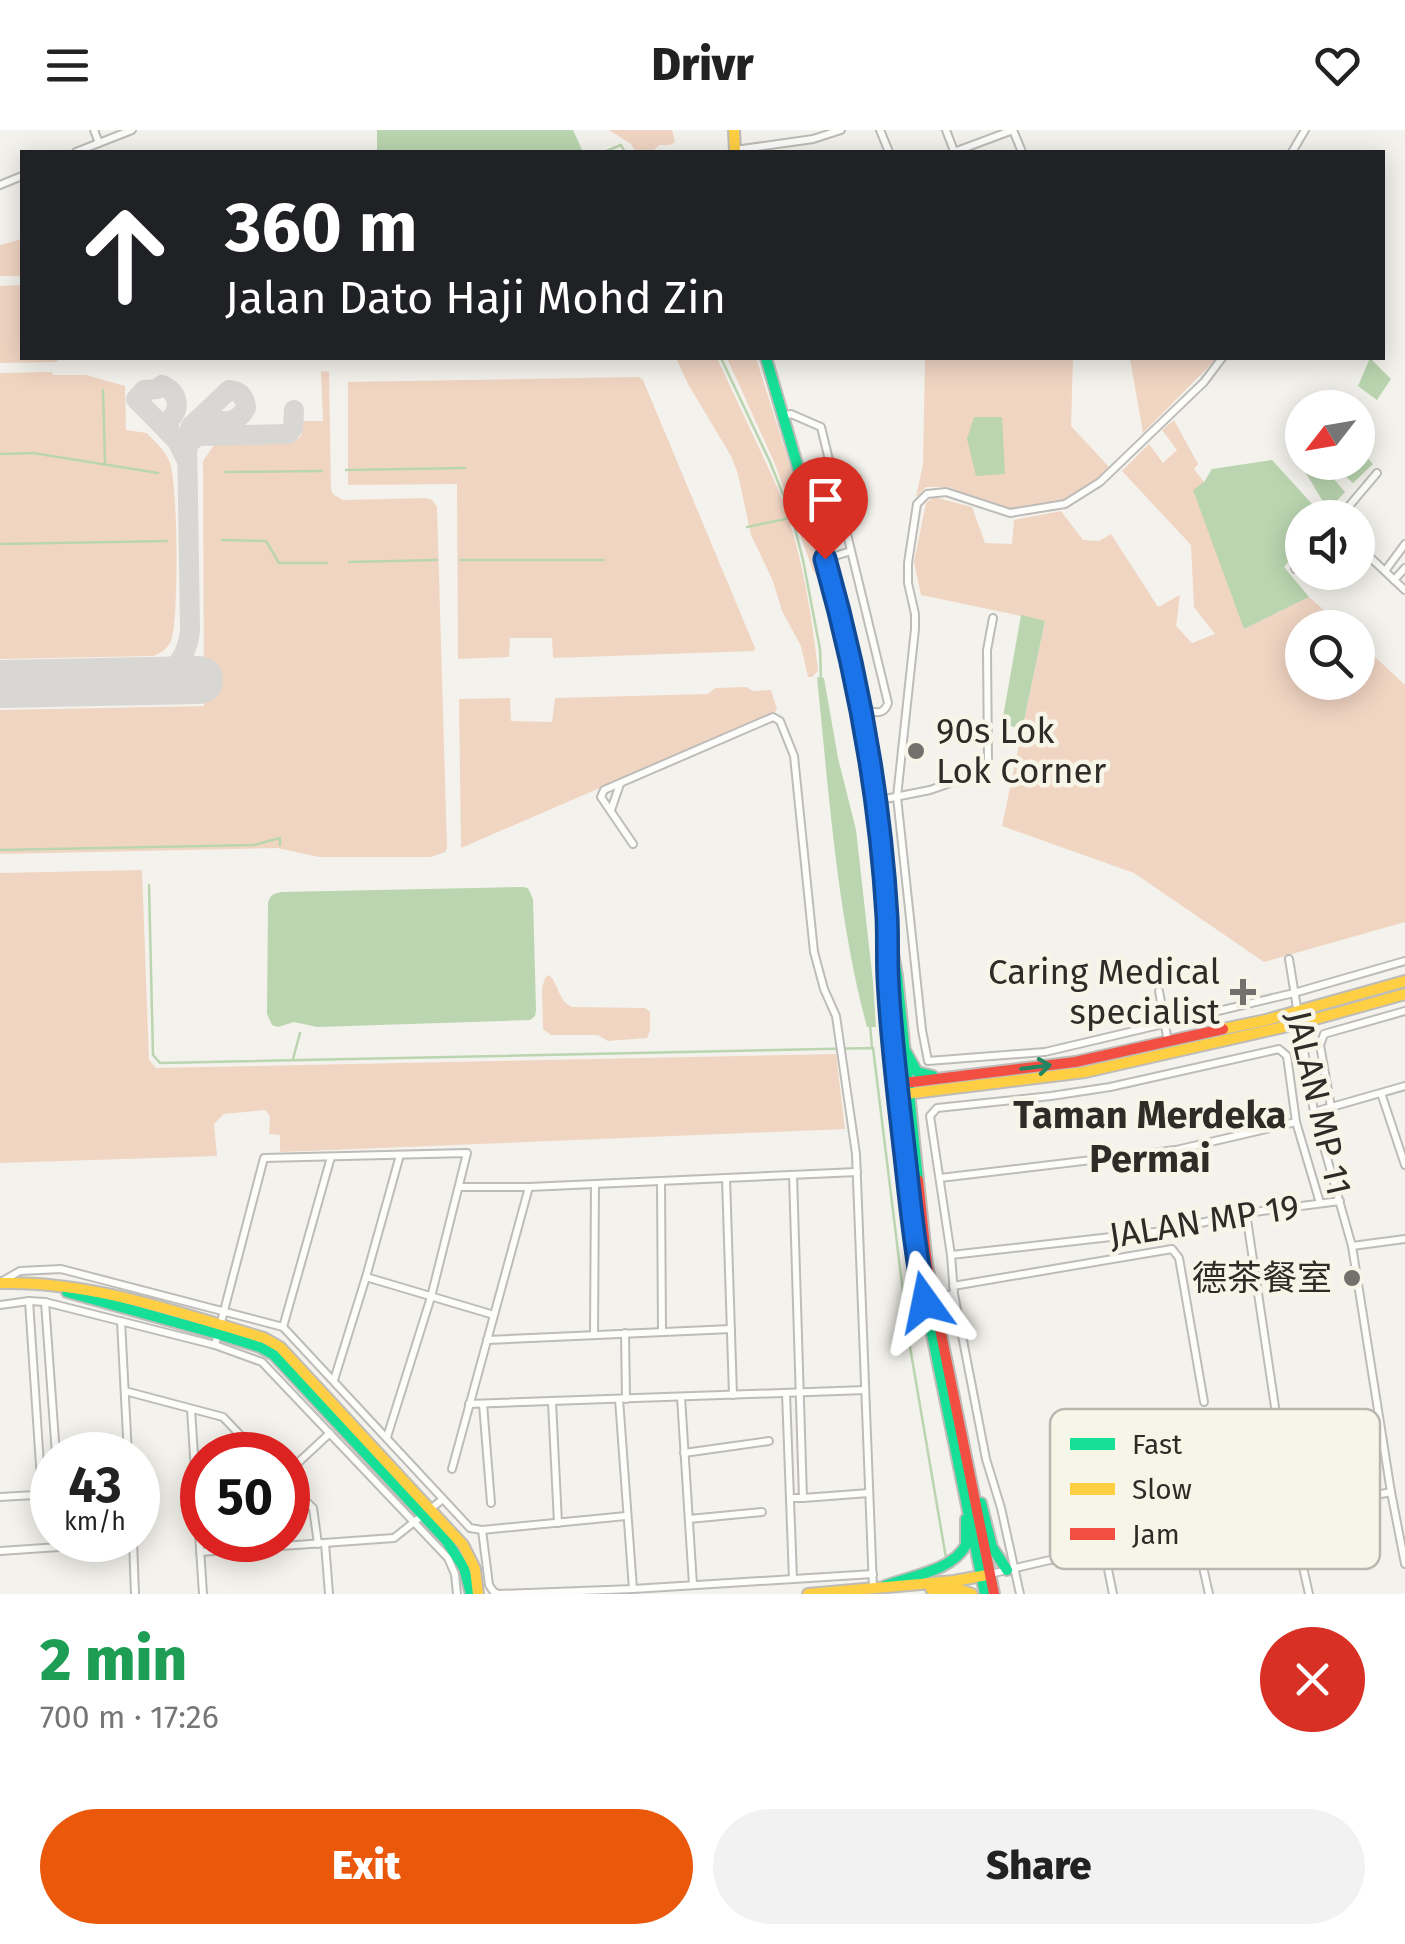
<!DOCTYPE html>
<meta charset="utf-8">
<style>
:root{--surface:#fff;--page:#f2f2f2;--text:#222;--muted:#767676;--accent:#ea580c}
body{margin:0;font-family:"Fira Sans","Noto Sans SC",sans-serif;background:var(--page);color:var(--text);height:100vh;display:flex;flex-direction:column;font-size:38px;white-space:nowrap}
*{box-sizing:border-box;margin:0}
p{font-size:32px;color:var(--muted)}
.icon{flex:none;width:55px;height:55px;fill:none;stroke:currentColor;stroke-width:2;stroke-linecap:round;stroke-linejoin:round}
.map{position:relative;height:1464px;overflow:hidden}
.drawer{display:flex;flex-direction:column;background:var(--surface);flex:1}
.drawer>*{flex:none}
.banner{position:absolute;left:20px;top:20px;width:1365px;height:210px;border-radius:0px;box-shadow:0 5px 25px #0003;background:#202124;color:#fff;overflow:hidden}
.needle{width:65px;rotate:239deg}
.tools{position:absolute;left:1285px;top:260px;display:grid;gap:20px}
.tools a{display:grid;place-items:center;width:90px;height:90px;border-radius:50%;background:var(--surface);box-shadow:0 5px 25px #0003;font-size:50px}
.speed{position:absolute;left:30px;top:1302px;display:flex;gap:20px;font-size:50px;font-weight:700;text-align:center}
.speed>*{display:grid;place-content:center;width:130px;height:130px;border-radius:50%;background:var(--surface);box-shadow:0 5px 25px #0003;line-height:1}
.speed small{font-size:25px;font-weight:400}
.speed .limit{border:15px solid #d22;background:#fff;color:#111}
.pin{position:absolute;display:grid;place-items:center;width:85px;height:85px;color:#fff;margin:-102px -42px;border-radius:50% 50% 50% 0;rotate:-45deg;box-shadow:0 0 10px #0007}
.pin .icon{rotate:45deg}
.me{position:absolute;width:110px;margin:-55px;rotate:348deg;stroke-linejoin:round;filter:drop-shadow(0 0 8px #0008)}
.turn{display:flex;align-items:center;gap:35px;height:210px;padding:0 40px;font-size:45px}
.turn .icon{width:130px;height:130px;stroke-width:2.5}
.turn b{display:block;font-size:70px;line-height:85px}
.round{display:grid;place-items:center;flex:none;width:105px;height:105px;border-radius:52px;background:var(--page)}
.head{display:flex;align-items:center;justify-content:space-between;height:170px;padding:0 40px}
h1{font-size:60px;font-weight:800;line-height:75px;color:#1e9e55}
.button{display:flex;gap:20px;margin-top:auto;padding:20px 40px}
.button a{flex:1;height:115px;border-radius:60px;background:var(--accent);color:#fff;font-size:40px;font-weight:800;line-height:115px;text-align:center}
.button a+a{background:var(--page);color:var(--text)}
header{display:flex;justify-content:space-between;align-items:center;height:130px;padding:0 40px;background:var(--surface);font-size:45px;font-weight:800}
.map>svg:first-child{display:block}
.green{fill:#f1d5c3}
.water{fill:#bad5b0}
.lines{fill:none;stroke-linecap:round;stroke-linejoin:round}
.stream{stroke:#bad5b0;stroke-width:2.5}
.taxiway{stroke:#d8d7d4;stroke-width:20}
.runway{stroke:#d8d7d4;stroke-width:48}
.street-casing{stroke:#bebcb8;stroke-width:10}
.fast-casing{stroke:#bebcb8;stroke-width:14}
.slow-casing{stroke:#bebcb8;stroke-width:14}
.jam-casing{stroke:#bebcb8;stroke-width:14}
.street{stroke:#fdfdfc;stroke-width:6}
.fast{stroke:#16e098;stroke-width:10}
.slow{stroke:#ffcf43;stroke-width:10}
.jam{stroke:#f24e42;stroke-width:10}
.oneway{stroke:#228660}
.route-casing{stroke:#114b97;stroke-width:25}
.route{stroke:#1a73e8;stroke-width:18}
.poi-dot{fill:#73716c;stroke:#f7f4e8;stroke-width:4}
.labels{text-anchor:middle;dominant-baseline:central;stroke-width:9;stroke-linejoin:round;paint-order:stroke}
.poi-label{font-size:35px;fill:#2d2c27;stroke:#f7f4e8;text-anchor:end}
.street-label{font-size:35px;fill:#2d2c27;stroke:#f7f4e8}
.neighbourhood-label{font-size:38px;font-weight:bold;fill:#2d2c27;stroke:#f7f4e8}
.key{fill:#f7f4e8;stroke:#bab8ae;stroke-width:2.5}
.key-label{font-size:28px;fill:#2d2c27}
</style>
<header><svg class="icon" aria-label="menu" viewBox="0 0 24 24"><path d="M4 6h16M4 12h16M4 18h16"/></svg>Drivr<svg class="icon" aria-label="heart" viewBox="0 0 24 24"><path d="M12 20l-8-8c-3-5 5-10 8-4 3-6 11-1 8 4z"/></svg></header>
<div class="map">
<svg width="1405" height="1464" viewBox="0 0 1405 1464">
<rect width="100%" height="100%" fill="#f4f2ec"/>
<!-- green -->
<g class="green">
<polygon points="609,0 672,0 675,12 670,15 659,15 652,22 636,22 631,14"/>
<polygon points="22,109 22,146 0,146 0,115"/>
<polygon points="22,155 22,228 59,228 57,232 0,233 0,156"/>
<path d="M676 228H717L775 352C800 410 811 478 818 541L812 547H808L801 516 782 481 773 451 751 405 738 344 731 326 688 254Z"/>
<polygon points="727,228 756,228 823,440 824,445 818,447 813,441 775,334"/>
<polygon points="925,228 1073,228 1071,296 1110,338 1075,365 1063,371 1027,378 1008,380 948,357 926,357 916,367 923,334"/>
<polygon points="1130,228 1217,228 1143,303"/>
<polygon points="321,241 329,242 331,360 334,365 343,370 426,368 432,370 437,377 447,718 445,722 431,727 319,727 277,718 0,724 0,580 204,576 203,331 216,312 294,311 301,306 303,291 323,291"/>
<path d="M52 242 53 245H86L125 256 126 300 147 303C155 312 166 321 170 333 178 355 179 492 171 511 167 519 161 523 154 526L0 529V243Z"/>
<polygon points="639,247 643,250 755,518 754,521 553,528 552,508 510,508 509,527 458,529 457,354 348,355 348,252"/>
<polygon points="1174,290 1198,334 1194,339 1204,352 1244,499 1309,467 1343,497 1302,498 1302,552 1358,552 1358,511 1405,555 1405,792 1264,832 1134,743 1002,696 1045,491 921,465 914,432 926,373 934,367 972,377 985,413 1012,414 1014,390 1061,381 1083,410 1099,411 1111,404 1158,477 1180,465 1176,496 1192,513 1215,504 1194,477 1191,415 1122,341 1149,314 1163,333 1177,320 1162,300"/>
<polygon points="746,557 753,561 771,560 777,579 775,582 461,718 459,569 510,568 511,591 552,592 555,568 708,564 715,558"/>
<polygon points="142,740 149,930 156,938 836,924 845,999 280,1022 280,1005 269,1004 270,986 265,980 224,984 214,994 217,1026 0,1033 0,743"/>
<path d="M549 845C559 854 558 871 572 877L645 878 650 882V901L647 908 608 911 598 905H551L543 899 542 858 545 848Z"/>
</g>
<!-- water -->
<g class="water">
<polygon points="377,0 573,0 583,22 377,22"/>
<polygon points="1370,228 1391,249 1377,270 1358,256"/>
<polygon points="974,287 1002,287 1005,344 976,346 967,309"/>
<polygon points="1358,318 1373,334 1353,353 1331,333 1358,332"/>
<polygon points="1272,330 1324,387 1302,388 1302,414 1284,437 1309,467 1244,499 1193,360 1204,352 1212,339"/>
<polygon points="1304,333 1320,333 1345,362 1328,380 1301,335"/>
<polygon points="1021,485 1045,491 1022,600 1002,593"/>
<path d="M817 547 824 548 838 628 856 700 873 852 876 897H867C837 784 829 664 817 547Z"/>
<path d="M523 757 528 758 533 769 536 880 535 886 530 890 317 897 294 892 278 897 272 895 267 884 268 773C270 765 273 764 281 762Z"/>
</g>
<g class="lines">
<!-- stream -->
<g class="stream">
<polyline points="604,22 621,15 625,22"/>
<polyline points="721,228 770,332 792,387 803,430 820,519 821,551"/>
<polyline points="103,260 105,334"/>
<polyline points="0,324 33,323 158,343"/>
<polyline points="346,340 465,338"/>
<polyline points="225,342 322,341"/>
<polyline points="747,397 790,388"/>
<polyline points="222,410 266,411 279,433 327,433"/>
<polyline points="0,414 167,411"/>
<polyline points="460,430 604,430"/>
<polyline points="349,432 437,430"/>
<polyline points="0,720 254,715 280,708 280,715"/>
<polyline points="149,755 153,925 160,933 873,918 909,1211 946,1428"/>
<polyline points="870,895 872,917"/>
<polyline points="293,929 300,903"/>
</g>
<!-- taxiway -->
<g class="taxiway">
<path d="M169 302V290C183 278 177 261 162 255L158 259 144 260 136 269 177 311 186 329"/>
<polyline points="186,322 190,312 198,306 288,304 293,298 294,280"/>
<path d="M129 551C165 545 185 541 190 501L187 306 191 296 229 260C240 261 245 267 246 278 238 295 220 291 203 291"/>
</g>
<!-- runway -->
<polyline class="runway" points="0,554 199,550"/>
<!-- street casing -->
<g class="street-casing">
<g id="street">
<polyline points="94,0 99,13"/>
<polyline points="880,0 889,22"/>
<polyline points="946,0 954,21"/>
<polyline points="735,20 813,9 841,0"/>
<polyline points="76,22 132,0"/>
<polyline points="954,22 1013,0 1022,22"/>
<polyline points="1292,22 1305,0"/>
<polyline points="0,55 22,46"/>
<polyline points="1222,228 1204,252 1100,352 1065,374 1010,383 946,362 927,364 917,374 908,433 908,453 915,484 915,499 897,667 922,900 928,931 1045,922 1294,863 1405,831"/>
<path d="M783 286 791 284 821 297 888 573C885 582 879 584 870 581L866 575 856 538"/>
<polyline points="1339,388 1377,343"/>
<polyline points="1358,416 1405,460"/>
<polyline points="825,429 851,421"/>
<polyline points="1295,439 1302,430"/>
<polyline points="1385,441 1405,414"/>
<polyline points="1394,450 1405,438"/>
<polyline points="875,671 930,660 979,643 985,639 988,632 987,520 993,488"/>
<polyline points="611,680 620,654"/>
<polyline points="633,714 601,667 604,660 773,587 780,591 794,626 814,822 824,859 836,886 856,1024 873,1458"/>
<polyline points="1289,829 1314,982 1352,1116 1391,1362 1405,1434"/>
<polyline points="1159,861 1168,912"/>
<polyline points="1381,963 1405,1035"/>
<polyline points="1331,977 1320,915 1324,904 1405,881"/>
<polyline points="1314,982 1405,956"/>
<polyline points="726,1048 733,1265"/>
<polyline points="940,1048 1176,1020 1296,992"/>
<polyline points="661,1051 662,1202"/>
<polyline points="460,1057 529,1057 857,1042"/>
<polyline points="1246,1083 1291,1384 1309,1464"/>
<polyline points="1352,1116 1405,1109"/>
<polyline points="951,1125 1164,1101 1246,1083 1340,1071"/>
<polyline points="366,1147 494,1185"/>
<polyline points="1,1152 20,1141 61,1139 283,1197 470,1398 482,1400 626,1386"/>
<polyline points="953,1156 1172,1119 1179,1128 1204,1272"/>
<polyline points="933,1167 954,1164"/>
<polyline points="29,1171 42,1365"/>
<polyline points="45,1172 56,1325"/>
<polyline points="0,1175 29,1171 45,1172 215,1215 262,1232 448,1428 455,1444 457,1464"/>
<polyline points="121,1191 128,1325"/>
<polyline points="283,1197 331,1027"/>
<polyline points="625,1203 626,1269"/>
<polyline points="594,1205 595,1054"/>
<polyline points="487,1210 731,1199"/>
<polyline points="215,1215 264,1028 467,1023 431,1167 387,1307"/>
<polyline points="334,1250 366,1147 400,1025"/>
<polyline points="125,1261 223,1287 259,1325"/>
<polyline points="786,1263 793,1449"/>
<polyline points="681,1267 693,1455"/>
<polyline points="619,1269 633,1459"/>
<polyline points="552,1272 558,1393"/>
<polyline points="469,1274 865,1260"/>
<polyline points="483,1274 491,1373"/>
<polyline points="191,1279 203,1464"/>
<polyline points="684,1323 769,1311"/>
<polyline points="452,1339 529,1057"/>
<polyline points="288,1342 330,1303"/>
<polyline points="1188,1350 1195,1401 1209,1464"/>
<polyline points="288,1354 313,1378 318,1414"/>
<polyline points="1093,1365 1113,1464"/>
<polyline points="0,1367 52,1364"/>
<polyline points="790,1368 803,1368 793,1045"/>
<polyline points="803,1368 869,1363"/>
<polyline points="689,1389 762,1382"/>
<polyline points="482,1400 489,1455 493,1461 498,1464 633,1459 873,1444"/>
<polyline points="133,1411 135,1464"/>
<polyline points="325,1413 329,1464"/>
<polyline points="0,1421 133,1412"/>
<polyline points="200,1422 394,1408 443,1369"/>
<polyline points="990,1444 1050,1430 1391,1362"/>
<polyline points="1020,1464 1001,1378 986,1329 954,1164 951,1125 930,986 937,978 1051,966 1110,957 1279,919 1287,926 1296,992 1320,1073"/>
</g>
</g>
<!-- fast casing -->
<g class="fast-casing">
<g id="fast">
<polyline points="766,228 844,495 861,577 875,671 887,788 897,846 918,1050"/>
<polyline points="887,815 887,848 896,954 914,1116 985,1464"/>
<polyline points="906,922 917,942 933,946"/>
<polyline points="67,1162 218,1204 260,1217 274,1225 446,1410 464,1438 471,1464"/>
<polyline points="981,1373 992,1417 1007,1440"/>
<path d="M885 1456C911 1446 952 1441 966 1415V1389"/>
</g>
</g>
<!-- slow casing -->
<g class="slow-casing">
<g id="slow">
<polyline points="734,0 735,22"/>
<polyline points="1223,899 1266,890 1405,851"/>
<polyline points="905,964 1085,942 1301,893 1405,864"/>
<path d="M0 1153C92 1151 177 1182 264 1208L280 1217 463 1415 475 1439 478 1464"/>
<polyline points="931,1459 961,1460 972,1464"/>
<polyline points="808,1464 954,1451 987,1445"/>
</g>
</g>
<!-- jam casing -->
<g class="jam-casing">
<g id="jam">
<polyline points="904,953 1075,932 1223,899"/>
<polyline points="918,1050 927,1135 994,1464"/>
</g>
</g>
<!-- street -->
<use href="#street" class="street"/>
<!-- fast -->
<use href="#fast" class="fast"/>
<!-- slow -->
<use href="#slow" class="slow"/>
<!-- jam -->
<use href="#jam" class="jam"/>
</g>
<!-- one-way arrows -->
<defs><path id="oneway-shaft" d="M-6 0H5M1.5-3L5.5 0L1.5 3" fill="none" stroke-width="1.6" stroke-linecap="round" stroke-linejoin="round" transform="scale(2.5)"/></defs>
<use class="oneway" href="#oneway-shaft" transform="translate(1036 937) rotate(-7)"/>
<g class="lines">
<!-- route casing -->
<g class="route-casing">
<path id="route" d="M825 429C858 546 880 666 887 787 888 808 887 828 888 848 891 914 900 979 907 1044 912 1088 916 1129 925 1172"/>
</g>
<!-- route -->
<use href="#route" class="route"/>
</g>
<!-- markers -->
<g class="poi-dot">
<circle cx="916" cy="621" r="10"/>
<path d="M1238 847h10v10h10v10h-10v10h-10v-10h-10v-10h10z"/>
<circle cx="1352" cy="1148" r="10"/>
</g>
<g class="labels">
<!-- poi labels -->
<g class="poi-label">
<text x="936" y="601" text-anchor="start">90s Lok<tspan x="936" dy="40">Lok Corner</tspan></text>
<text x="1220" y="842">Caring Medical<tspan x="1220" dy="40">specialist</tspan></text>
<text x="1332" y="1148">德茶餐室</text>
</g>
<!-- street labels -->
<g class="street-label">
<text transform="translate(1319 973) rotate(77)">JALAN MP 11</text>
<text transform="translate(1204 1091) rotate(-9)">JALAN MP 19</text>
</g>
<!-- neighbourhood labels -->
<g class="neighbourhood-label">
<text x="1150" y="985">Taman Merdeka<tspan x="1150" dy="44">Permai</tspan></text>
</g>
</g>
<!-- legend -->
<rect x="1050" y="1279" width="330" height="160" rx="15" class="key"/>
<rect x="1070" y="1308" width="45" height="12" fill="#16e098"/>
<rect x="1070" y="1353" width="45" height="12" fill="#ffcf43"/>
<rect x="1070" y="1398" width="45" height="12" fill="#f24e42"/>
<g class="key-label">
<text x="1132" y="1324">Fast</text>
<text x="1132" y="1369">Slow</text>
<text x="1132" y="1414">Jam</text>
</g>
</svg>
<div class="tools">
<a><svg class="needle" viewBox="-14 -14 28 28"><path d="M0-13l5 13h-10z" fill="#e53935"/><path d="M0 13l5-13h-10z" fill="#767676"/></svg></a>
<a><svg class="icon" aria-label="sound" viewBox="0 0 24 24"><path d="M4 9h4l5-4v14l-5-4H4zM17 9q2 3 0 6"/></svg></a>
<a><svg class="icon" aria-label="search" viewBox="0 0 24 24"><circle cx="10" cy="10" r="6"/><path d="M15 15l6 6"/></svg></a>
</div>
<div class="speed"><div>43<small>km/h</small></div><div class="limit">50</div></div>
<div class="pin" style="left:825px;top:429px;background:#d93025"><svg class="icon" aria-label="arrive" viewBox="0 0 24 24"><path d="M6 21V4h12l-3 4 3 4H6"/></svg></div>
<svg class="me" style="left:925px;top:1172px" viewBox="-20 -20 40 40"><path d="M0-17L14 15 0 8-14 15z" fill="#1a73e8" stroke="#fff" stroke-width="4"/></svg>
<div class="banner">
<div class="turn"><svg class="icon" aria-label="ahead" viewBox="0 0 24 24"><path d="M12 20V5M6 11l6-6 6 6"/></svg><div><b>360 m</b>Jalan Dato Haji Mohd Zin</div></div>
</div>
</div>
<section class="drawer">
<div class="head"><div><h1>2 min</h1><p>700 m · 17:26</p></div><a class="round" style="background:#d93025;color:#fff"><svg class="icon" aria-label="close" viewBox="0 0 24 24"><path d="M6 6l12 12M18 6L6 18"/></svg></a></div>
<div class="button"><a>Exit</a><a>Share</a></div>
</section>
